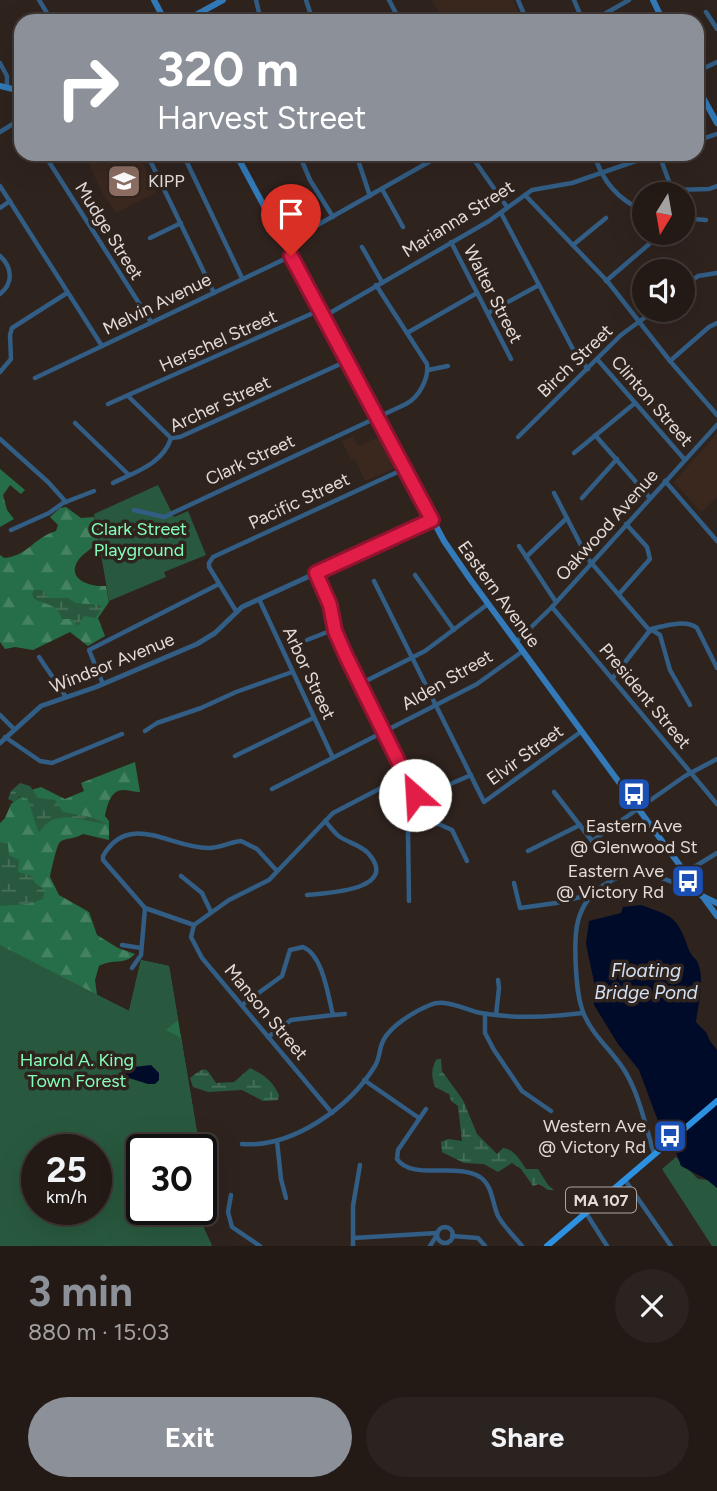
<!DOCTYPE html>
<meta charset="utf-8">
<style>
:root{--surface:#231a16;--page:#2b231f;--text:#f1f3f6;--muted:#a3a1a1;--line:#403835;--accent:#8c9099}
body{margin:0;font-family:Figtree,sans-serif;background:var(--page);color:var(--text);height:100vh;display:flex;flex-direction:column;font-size:26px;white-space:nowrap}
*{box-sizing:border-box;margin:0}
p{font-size:23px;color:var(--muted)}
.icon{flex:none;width:38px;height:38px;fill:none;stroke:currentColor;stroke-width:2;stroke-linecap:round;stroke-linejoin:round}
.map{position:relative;height:1246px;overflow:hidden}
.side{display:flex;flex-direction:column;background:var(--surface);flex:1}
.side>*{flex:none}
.top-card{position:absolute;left:14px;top:14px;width:690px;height:147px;border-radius:21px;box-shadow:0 7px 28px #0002,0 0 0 2px var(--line);background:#8c9099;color:#fff;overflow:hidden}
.needle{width:46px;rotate:191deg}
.controls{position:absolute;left:632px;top:182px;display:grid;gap:14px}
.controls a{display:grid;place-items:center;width:63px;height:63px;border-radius:50%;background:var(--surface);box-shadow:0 7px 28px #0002,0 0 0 2px var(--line);font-size:35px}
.speed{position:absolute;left:21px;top:1134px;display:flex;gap:14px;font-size:35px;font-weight:700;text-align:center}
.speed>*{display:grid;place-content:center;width:91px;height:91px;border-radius:50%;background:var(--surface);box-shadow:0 7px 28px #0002,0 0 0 2px var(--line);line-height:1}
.speed small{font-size:18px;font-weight:400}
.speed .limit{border:4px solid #111;border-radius:10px;background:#fff;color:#111}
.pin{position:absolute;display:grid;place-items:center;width:60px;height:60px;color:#fff;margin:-72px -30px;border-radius:50% 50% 50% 0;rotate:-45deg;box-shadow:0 0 7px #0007}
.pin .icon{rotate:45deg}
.me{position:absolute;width:77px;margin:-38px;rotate:334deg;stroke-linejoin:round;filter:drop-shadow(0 0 5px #0008)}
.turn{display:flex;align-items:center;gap:24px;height:147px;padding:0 28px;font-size:32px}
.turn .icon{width:91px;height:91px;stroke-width:2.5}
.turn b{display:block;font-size:49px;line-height:60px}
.round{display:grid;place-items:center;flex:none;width:74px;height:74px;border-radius:37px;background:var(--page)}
.headline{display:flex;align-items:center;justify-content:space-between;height:119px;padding:0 28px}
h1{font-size:42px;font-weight:700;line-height:52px;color:var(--accent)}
.button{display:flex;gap:14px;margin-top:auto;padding:14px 28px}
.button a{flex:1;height:80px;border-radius:42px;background:var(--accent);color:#fff;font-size:28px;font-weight:700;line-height:80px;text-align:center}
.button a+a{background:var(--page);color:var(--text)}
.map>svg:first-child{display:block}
.built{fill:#3a281f}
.forest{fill:url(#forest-firs);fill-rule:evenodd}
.wetland{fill:url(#wetland-marsh)}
.green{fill:#28593e;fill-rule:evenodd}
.water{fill:#000b2a}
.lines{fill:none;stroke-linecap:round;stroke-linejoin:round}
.minor{stroke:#325d84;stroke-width:4.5}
.tertiary{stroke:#325d84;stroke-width:5}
.secondary{stroke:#327ab9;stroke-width:6}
.primary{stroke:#2d91e2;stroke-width:6}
.route-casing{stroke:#92132f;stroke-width:18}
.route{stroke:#e11d48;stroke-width:12}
.labels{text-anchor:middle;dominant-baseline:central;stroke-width:7;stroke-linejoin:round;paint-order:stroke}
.shield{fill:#2f231e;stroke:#ada4a0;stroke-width:2}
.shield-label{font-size:16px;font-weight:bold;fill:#e3dbd7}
.poi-label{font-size:18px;fill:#e3dbd7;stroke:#2f231e;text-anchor:end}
.street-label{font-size:18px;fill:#e3dbd7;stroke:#2f231e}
.park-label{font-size:18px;fill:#84ffba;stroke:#2f231e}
.water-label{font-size:19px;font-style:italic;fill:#d3e1f4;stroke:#2f231e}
</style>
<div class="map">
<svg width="717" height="1246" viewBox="0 0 717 1246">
<defs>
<pattern id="forest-firs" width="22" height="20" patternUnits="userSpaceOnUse" patternTransform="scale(1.75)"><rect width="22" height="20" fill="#266e49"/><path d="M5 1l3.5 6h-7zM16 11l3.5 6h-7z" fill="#458262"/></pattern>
<pattern id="wetland-marsh" width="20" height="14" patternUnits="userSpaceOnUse" patternTransform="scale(1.75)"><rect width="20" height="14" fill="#28593e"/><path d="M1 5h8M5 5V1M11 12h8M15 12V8" fill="none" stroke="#477059"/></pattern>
</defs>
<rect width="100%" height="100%" fill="#2f231e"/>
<!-- built -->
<g class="built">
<polygon points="432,0 513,0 523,21 443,21"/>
<polygon points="85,154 139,154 157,192 116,213 101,191"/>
<polygon points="717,434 717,497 701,512 674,482"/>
<polygon points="353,436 358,446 379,437 395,468 365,481 355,459 351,460 342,441"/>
</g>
<!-- forest -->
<g class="forest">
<polygon points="0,469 25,490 21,494 10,485 3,495 7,510 14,519 0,527"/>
<path d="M66 507 81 518 94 517 99 543C92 548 82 554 77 562 67 581 93 587 106 586L109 602 98 618 105 636 88 646 70 632 33 650 15 647 5 649 0 642V555L4 558C28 556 33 538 56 531L58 525 50 517 60 508Z"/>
<path d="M135 762 140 792C134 792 129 790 123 790 110 790 107 807 105 816L109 821V840L83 834C76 839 64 838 60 842 57 844 51 871 50 877L59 895 89 912 97 935 118 948 135 954C124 966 113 958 99 966L95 980 97 995 129 1011 141 960 169 966 200 1150H142V1209H199L201 1222 212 1246H0V823L5 818 11 804 28 791 41 787 65 799 84 791 81 783ZM37 1150H96V1209H37Z"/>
</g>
<!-- wetland -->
<g class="wetland">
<path d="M34 590H42L48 598H68L76 603 100 605 102 609 95 618 84 616 78 626 71 619H62C58 604 46 605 34 599L32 594Z"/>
<path d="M20 783 30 786 38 798 55 800 63 812 90 817 108 824C85 823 55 806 40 832L38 831 28 800 20 796 14 802 8 799 11 791Z"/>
<polygon points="0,842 8,844 9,855 19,860 18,872 32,876 35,883 45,890 43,899 29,904 0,906"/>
<path d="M437 1059H441L442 1071 463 1100 477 1134 497 1154 503 1148C514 1149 520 1160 526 1169H538L548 1185 554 1190H548L539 1184 533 1186 521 1169 512 1163 498 1172 484 1164 464 1163 442 1152 441 1142 448 1139 462 1141 458 1106 451 1101 449 1094 435 1087C431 1076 431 1068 437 1059Z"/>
<path d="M250 1068C263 1074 273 1081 279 1095L278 1100 263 1101 242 1090 208 1092 193 1087 190 1078C206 1066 205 1066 216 1083L234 1082Z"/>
</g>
<!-- green -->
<g class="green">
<polygon points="158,485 174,517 188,511 206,555 164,572 166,577 109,601 94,514"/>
<path d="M0 945 129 1011 141 960 169 966 178 1020 166 1030 181 1038 200 1150H142V1209H199L201 1222 212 1246H0ZM37 1150H96V1209H37Z"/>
<polygon points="676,1157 698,1179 717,1181 717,1246 712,1246 662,1169"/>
</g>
<!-- water -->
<g class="water">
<path d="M641 905C674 917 677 916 689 950 691 956 696 958 698 963 705 980 698 1006 696 1022L706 1032 710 1041 717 1050V1188L706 1179 681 1166 669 1133 658 1121 639 1070 618 1044 594 1005V982L586 944 589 921 621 913 623 907Z"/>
<polygon points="151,1065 159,1073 159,1080 155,1084 148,1084 119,1075 125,1068"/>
</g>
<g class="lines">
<!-- minor -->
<g class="minor">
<polyline points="39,0 52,21"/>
<polyline points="256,0 261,21"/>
<polyline points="306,0 313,21"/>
<polyline points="389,0 400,21"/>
<polyline points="518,0 527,21"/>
<polyline points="574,0 583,21"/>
<polyline points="706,12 717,29"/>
<polyline points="592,21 629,0"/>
<polyline points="0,63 7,76 7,88"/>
<polyline points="696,72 717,62"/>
<polyline points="0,132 21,119"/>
<polyline points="696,141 717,134"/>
<polyline points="44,154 151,322"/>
<polyline points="147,154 214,293"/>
<polyline points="183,154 242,278"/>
<polyline points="299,154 310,180 333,217"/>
<polyline points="356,154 370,196"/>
<polyline points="470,154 507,207"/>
<path d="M594 154C602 181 618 200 644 211"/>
<polyline points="659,154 672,190 709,189 717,186"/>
<polyline points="474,160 485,154"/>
<polyline points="0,186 102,346"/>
<polyline points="382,189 403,227"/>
<polyline points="525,195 608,282 670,361 717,415"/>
<polyline points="0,208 10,201"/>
<polyline points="501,213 575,353 588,369"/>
<polyline points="682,218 706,220"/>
<polyline points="150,238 181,223"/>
<polyline points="451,242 511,359"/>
<polyline points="284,244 443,154"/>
<polyline points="573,245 606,218"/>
<polyline points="362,247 382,282"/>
<path d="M0 256C12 267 14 283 0 294"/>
<polyline points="606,281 662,233"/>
<polyline points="682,288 698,276 717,273"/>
<polyline points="488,313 539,285"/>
<polyline points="323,317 489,221 532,190 572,183 656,154"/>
<polyline points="407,333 477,293"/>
<polyline points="597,359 685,460"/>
<polyline points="670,361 709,327 717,323"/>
<polyline points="428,370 448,366"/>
<polyline points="0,372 11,359 10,335 12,328 67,293"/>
<polyline points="35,378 291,256"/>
<polyline points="128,396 171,438"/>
<polyline points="108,404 320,310"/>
<polyline points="75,423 129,475"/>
<polyline points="595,435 650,498"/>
<polyline points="518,437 621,335 655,310"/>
<polyline points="171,438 180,437 347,361"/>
<polyline points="0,439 48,482 66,502"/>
<polyline points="574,453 635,403"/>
<polyline points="665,481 717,541"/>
<path d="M113 483C135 472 163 464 171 438"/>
<polyline points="554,493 588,559 650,631"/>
<polyline points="582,498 617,459"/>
<path d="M134 510 164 517 406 404C419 397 429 379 427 364L376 285"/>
<polyline points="11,530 49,513 63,503 94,491"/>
<polyline points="519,546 556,602"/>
<polyline points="526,557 567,518"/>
<polyline points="316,573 330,605 335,631 346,656 415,795 408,833 409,901"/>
<polyline points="415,575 454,630"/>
<polyline points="374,581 484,802 582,731"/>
<polyline points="619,594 650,559 647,547 626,524"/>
<polyline points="259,599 333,758"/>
<polyline points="552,607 717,804"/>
<polyline points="236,611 209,567 209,563 213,557 404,469"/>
<polyline points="652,630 660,635 670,670 690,705"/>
<polyline points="307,640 335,629"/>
<polyline points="516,642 552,607 717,425"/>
<polyline points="39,657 66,697"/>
<path d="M612 679 651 629C664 626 686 619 697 628L717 668"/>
<polyline points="103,684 89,650 219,584"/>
<polyline points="360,684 425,651 488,604"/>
<polyline points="0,715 14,729"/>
<polyline points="145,731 157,723 201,708 236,692 292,672"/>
<polyline points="5,737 40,761 52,763 122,734"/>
<polyline points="235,756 313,718"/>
<polyline points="272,789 477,684 523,651"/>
<polyline points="554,792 592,841 685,776 717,759"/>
<polyline points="416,799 471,775"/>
<polyline points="412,812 452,830 467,861"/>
<polyline points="528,851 580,825"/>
<path d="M277 871 257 849 241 841C231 842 219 848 209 848 172 849 129 810 103 856V860L145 908 194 925 229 900 269 880 333 813 406 775"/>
<polyline points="686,872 717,853"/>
<polyline points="181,876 202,893 211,912"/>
<polyline points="514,883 520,908 556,903 592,894"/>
<path d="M307 895C327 893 401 890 368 853 360 845 349 843 340 837 334 833 330 826 325 821"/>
<polyline points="194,925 191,937 202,958 332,1113"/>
<polyline points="122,945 141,948"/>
<polyline points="132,968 141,955 145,908"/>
<path d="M242 1005 282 976 290 950 303 947C323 955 328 996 333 1015L291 1020 268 1037"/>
<polyline points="485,1014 485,1033 494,1050 522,1091 551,1111"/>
<polyline points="333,1015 345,1014"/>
<polyline points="496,1015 499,988 498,980"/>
<polyline points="364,1080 419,1118"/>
<path d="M426 1109 398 1150 397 1159C412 1181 457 1162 480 1177 493 1186 492 1203 498 1216 504 1227 514 1236 522 1246"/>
<polyline points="277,1141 281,1179 286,1198"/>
<path d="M242 1144C292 1148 349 1108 375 1066 380 1058 379 1049 383 1041 390 1026 415 1011 430 1005 445 998 466 1010 481 1013 516 1019 549 1017 583 1013"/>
<path d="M654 1154C646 1128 640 1097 626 1073 614 1052 592 1036 583 1012 578 999 577 985 576 970 574 937 573 905 604 885 613 879 624 874 634 874 658 873 679 885 700 895"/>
<polyline points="625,1180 671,1246"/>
<polyline points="231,1195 228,1212 232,1227 260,1246"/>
<polyline points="586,1213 607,1246"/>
<circle cx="445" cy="1235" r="8"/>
<polyline points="452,1236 478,1238 485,1246"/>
<polyline points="353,1238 437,1233"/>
<polyline points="353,1246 353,1206 360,1165"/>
<polyline points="430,1246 437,1235"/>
</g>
<!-- tertiary -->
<polyline class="tertiary" points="0,743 41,706 96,687 197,644 215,633 242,607 432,520"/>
<!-- secondary -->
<g class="secondary">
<polyline points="154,0 165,21"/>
<polyline points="653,0 663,21"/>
<polyline points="185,21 223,0"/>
<polyline points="696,85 717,123"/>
<polyline points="0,86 21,91"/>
<polyline points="236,154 444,541 470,579 717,916"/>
<polyline points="702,896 717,903"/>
</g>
<!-- primary -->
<polyline class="primary" points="547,1246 717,1101"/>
</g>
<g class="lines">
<!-- route casing -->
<g class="route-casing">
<polyline id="route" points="291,256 432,520 316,573 330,605 335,631 346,656 415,795"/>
</g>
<!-- route -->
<use href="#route" class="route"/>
</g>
<!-- icons -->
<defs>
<g id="school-square" transform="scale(1.75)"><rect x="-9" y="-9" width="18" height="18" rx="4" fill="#8d6e63" stroke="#2f231e"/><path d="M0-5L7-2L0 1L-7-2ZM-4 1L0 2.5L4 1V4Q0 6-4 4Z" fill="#fff"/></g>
<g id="bus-square" transform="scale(1.75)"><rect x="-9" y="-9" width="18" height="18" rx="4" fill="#1a4fb4" stroke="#2f231e"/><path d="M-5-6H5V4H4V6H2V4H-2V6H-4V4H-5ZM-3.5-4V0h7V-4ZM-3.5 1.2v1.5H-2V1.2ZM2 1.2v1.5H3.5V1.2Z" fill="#fff"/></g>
</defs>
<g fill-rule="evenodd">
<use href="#school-square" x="124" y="181"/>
<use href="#bus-square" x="634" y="794"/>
<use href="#bus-square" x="688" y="881"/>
<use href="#bus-square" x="670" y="1136"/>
</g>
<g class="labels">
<!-- shield labels -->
<rect class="shield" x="566" y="1187.5" width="70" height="25" rx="5"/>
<g class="shield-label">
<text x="601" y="1200">MA 107</text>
</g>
<!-- poi labels -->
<g class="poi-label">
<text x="148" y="181" text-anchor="start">KIPP</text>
<text x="634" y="826" text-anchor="middle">Eastern Ave<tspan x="634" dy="21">@ Glenwood St</tspan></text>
<text x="664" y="871">Eastern Ave<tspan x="664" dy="21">@ Victory Rd</tspan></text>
<text x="646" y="1126">Western Ave<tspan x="646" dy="21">@ Victory Rd</tspan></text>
</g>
<!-- street labels -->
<g class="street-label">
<text transform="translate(458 219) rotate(-32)">Marianna Street</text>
<text transform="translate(109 231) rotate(58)">Mudge Street</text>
<text transform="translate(493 294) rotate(63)">Walter Street</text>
<text transform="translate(157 304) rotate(-26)">Melvin Avenue</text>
<text transform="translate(218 341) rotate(-24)">Herschel Street</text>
<text transform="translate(575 361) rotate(-44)">Birch Street</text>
<text transform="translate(652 401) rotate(49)">Clinton Street</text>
<text transform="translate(220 404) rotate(-25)">Archer Street</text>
<text transform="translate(250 460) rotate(-25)">Clark Street</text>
<text transform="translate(299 501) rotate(-25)">Pacific Street</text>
<text transform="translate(607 525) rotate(-48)">Oakwood Avenue</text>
<text transform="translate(499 594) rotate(54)">Eastern Avenue</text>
<text transform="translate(112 663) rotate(-22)">Windsor Avenue</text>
<text transform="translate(309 673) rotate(65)">Arbor Street</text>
<text transform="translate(447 680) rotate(-30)">Alden Street</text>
<text transform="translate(645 696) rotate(50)">President Street</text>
<text transform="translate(525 755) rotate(-36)">Elvir Street</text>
<text transform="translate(266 1012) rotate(50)">Manson Street</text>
</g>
<!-- park labels -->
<g class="park-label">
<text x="139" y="529">Clark Street<tspan x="139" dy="21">Playground</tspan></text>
<text x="77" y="1060">Harold A. King<tspan x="77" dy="21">Town Forest</tspan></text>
</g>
<!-- water labels -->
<g class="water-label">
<text x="646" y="970">Floating<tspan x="646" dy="22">Bridge Pond</tspan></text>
</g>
</g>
</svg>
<div class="controls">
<a><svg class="needle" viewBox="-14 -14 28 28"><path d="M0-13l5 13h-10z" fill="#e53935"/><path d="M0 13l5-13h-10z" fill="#a3a1a1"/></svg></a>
<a><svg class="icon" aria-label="sound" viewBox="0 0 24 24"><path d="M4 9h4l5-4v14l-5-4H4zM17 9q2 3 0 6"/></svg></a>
</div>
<div class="speed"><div>25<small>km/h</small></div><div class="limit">30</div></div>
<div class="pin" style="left:291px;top:256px;background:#d93025"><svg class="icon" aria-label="arrive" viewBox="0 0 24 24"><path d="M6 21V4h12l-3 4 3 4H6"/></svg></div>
<svg class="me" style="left:415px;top:795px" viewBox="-20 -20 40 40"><circle r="19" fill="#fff"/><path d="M0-13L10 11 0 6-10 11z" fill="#e11d48"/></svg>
<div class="top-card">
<div class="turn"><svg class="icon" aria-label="right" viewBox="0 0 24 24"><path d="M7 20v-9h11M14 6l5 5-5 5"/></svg><div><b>320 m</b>Harvest Street</div></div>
</div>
</div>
<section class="side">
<div class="headline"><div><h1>3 min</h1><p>880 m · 15:03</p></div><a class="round"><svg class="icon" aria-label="close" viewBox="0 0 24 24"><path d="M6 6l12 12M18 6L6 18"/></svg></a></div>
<div class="button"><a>Exit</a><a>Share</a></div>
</section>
